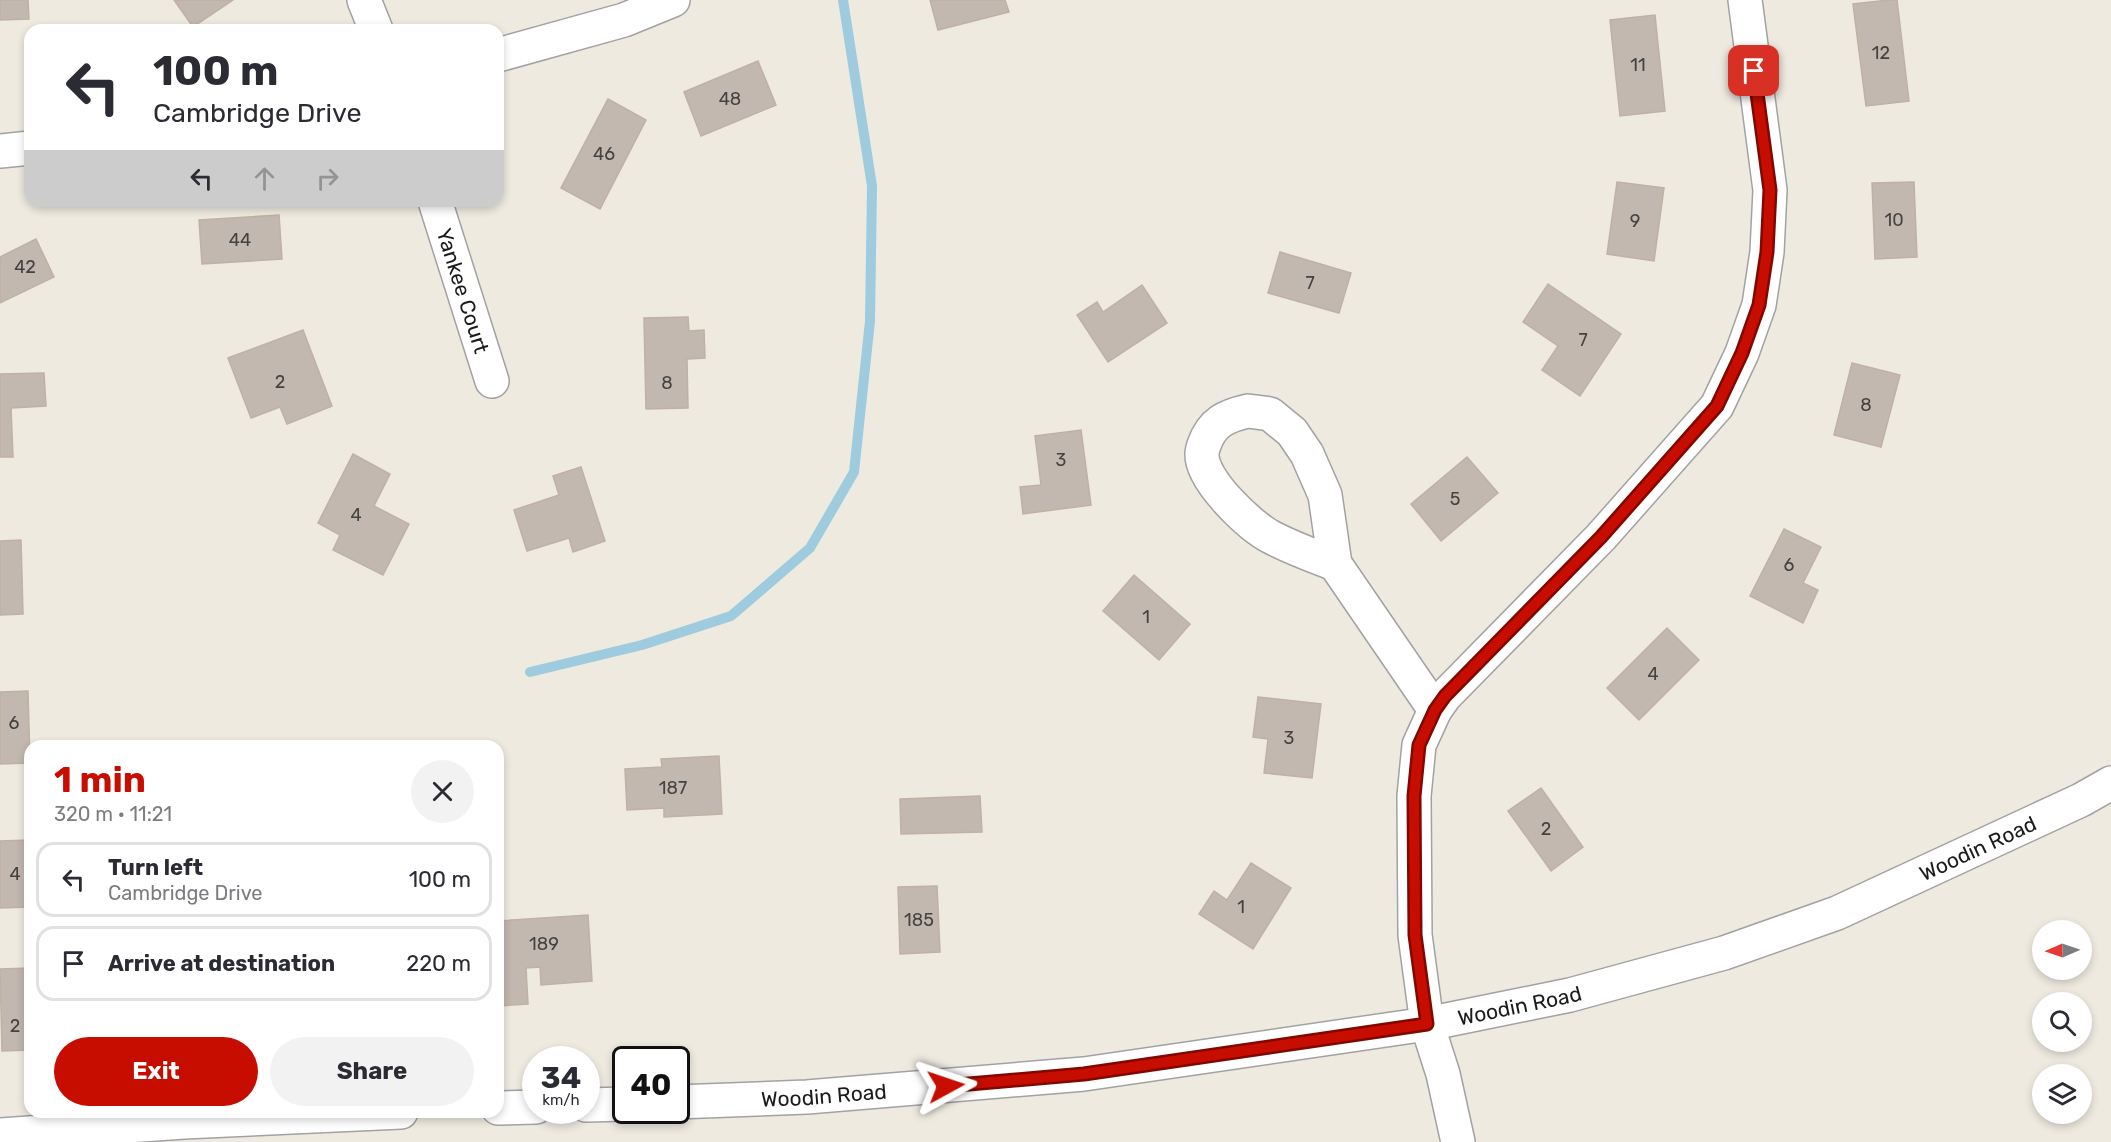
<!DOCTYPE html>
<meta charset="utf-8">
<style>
:root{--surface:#fff;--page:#f2f2f3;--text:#2b2b33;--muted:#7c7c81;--line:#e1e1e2;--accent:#c70d00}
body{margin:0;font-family:Rubik,sans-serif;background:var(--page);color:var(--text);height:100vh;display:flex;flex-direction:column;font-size:22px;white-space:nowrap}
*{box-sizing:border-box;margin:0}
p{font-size:20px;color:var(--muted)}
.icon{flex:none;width:33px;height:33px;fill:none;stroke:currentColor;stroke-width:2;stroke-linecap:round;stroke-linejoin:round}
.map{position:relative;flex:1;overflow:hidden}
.details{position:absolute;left:24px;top:740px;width:480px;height:378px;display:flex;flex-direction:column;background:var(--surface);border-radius:18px;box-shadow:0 3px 9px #0003}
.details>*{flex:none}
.top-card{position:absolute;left:24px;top:24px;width:480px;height:183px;border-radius:18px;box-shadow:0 3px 9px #0003;background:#fff;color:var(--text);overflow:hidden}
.needle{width:39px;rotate:268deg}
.buttons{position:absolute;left:2032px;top:920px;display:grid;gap:12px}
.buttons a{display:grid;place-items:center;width:60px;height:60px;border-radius:50%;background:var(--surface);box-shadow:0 3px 9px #0003;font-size:30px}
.speed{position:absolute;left:522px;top:1046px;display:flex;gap:12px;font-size:30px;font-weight:700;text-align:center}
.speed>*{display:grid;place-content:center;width:78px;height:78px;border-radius:50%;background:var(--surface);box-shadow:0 3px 9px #0003;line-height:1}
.speed small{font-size:15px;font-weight:400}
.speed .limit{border:3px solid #111;border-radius:9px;background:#fff;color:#111}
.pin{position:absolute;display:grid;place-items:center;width:51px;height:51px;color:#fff;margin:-26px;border-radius:12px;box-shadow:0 3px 9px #0006}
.me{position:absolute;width:66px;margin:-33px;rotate:85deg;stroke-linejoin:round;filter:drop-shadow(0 0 4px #0008)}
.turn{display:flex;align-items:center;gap:21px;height:126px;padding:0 30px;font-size:27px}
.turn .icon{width:78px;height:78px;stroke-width:2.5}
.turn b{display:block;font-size:42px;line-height:51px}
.lanes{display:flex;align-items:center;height:57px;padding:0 30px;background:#0003;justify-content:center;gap:30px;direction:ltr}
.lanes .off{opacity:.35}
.round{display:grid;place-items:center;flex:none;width:63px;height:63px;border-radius:32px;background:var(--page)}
.headline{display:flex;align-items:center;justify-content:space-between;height:102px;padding:0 30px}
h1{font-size:36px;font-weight:700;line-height:45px;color:var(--accent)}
.action{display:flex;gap:12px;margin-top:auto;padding:12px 30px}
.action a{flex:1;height:69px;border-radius:36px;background:var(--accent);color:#fff;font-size:24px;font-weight:700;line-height:69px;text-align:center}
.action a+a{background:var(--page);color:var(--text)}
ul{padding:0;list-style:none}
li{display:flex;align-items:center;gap:18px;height:75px;margin:0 12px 9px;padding:0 18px;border:3px solid var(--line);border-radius:18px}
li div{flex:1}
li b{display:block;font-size:22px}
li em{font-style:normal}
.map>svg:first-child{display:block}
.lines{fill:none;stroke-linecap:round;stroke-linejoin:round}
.stream{stroke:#9ecbde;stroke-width:10}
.building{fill:#c2b8b0;stroke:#c0b1a2;stroke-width:1.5}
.minor-casing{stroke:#a2a2a2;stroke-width:36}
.minor{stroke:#fff;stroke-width:33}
.route-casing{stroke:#810800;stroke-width:15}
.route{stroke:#c70d00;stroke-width:10}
.labels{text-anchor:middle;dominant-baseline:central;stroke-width:4.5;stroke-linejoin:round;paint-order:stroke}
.number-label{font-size:18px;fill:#454240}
.street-label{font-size:21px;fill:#1b1b1b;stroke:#fff}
</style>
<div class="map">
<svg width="2111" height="1142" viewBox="0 0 2111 1142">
<rect width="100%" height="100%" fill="#eeeae0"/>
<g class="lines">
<!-- stream -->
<polyline class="stream" points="530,672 642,645 731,616 810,548 854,472 870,321 872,186 843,0"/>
</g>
<!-- building -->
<g class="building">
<polygon points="0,0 28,0 29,19 0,20"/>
<polygon points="174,0 233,0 193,27"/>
<polygon points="930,0 1005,0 1009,12 938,30"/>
<polygon points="1889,0 1897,0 1909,101 1866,106 1853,4"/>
<polygon points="1655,15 1665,111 1620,116 1610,20"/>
<polygon points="758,61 776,105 701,136 684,92"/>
<polygon points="608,99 646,120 600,209 561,188"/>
<polygon points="1617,182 1664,188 1654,261 1607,254"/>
<polygon points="1914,182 1917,257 1875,259 1872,183"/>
<polygon points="279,215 282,259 202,264 199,220"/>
<polygon points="36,239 54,277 0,303 0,257"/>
<polygon points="1280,252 1351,273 1339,313 1268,293"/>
<polygon points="1548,284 1621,334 1580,396 1542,370 1558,346 1523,322"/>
<polygon points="1142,285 1167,323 1108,362 1077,315 1097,302 1103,312"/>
<polygon points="688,317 689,331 704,330 705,358 687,359 688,408 646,409 644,318"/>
<polygon points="303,330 332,406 287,424 280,407 251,418 228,358"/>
<polygon points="1852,363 1900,375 1881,447 1834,435"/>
<polygon points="44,373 46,406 11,408 13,457 0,457 0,374"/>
<polygon points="1081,430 1091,505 1023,514 1020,487 1041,485 1035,436"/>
<polygon points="353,454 390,474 374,506 409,524 383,575 333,550 340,535 318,523"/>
<polygon points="1467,457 1498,493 1441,541 1411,504"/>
<polygon points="581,467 605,541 573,552 569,538 527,551 514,510 559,495 553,476"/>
<polygon points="1784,529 1821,547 1803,583 1818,590 1803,623 1750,596"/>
<polygon points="21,540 23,614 0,615 0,541"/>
<polygon points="1134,575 1190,624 1159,660 1103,611"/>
<polygon points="1667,628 1699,660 1639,720 1607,688"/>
<polygon points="28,691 30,763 0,764 0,692"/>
<polygon points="1258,697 1321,704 1312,778 1264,773 1268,739 1253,737"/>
<polygon points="719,756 722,814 664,817 664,808 627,810 625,769 662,767 661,759"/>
<polygon points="1541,788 1583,847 1551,871 1508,811"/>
<polygon points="980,796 982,832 901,834 900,799"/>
<polygon points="30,840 30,907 0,908 0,841"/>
<polygon points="1251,863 1291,888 1253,949 1199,914 1214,891 1227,900"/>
<polygon points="937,886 940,952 900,954 898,887"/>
<polygon points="588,915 592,981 541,985 540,967 526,968 528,1004 498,1006 498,921"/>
<polygon points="30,968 30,1050 2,1051 0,969"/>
</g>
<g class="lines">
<!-- minor casing -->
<g class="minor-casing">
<g id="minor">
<polyline points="364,0 376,30"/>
<polyline points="498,55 624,20 673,0"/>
<polyline points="0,151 30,148"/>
<path id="s1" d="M435 201 492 381"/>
<path d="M1248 411 1270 414 1292 432 1307 454 1325 495 1335 564C1314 556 1292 548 1271 537 1249 525 1201 480 1202 454 1202 451 1203 448 1204 445 1212 422 1226 416 1248 411Z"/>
<polyline points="1335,564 1435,710"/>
<path id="s2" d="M676 1102 807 1097 1084 1074 1427 1024 1570 995 1724 953 1837 913 2081 800 2111 783"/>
<polyline points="586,1105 626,1104"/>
<polyline points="498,1108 536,1107"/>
<polyline points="0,1135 184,1122 401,1112"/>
<polyline points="1458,1142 1443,1074 1427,1024 1415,935 1414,796 1419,745 1435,710 1445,696 1601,537 1717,406 1742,353 1759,305 1767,252 1770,190 1745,0"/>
</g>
</g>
<!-- minor -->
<use href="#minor" class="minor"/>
</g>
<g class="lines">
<!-- route casing -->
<g class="route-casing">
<polyline id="route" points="946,1086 1084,1074 1427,1024 1415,935 1414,796 1419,745 1435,710 1445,696 1601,537 1717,406 1742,353 1759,305 1767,252 1770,190 1754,71"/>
</g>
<!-- route -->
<use href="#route" class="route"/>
</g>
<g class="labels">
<!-- number labels -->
<g class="number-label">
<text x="1881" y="53">12</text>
<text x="1638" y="65">11</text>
<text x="730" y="99">48</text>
<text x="604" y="154">46</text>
<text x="1894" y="220">10</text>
<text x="1635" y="221">9</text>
<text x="240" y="240">44</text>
<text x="25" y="267">42</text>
<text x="1310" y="283">7</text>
<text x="1583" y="340">7</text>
<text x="280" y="382">2</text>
<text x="667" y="383">8</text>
<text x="1866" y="405">8</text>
<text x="1061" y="460">3</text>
<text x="1455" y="499">5</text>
<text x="356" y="515">4</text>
<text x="1789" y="565">6</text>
<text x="1146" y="617">1</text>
<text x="1653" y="674">4</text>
<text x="14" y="723">6</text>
<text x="1289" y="738">3</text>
<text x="673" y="788">187</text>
<text x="1546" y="829">2</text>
<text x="15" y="874">4</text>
<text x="1241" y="907">1</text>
<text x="919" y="920">185</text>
<text x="544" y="944">189</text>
<text x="15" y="1026">2</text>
</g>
<!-- street labels -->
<g class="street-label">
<text stroke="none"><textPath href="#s1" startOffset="94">Yankee Court</textPath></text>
<text stroke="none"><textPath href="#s2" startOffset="1336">Woodin Road</textPath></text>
<text stroke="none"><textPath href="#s2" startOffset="850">Woodin Road</textPath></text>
<text stroke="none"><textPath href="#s2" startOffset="148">Woodin Road</textPath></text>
</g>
</g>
</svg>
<div class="buttons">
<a><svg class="needle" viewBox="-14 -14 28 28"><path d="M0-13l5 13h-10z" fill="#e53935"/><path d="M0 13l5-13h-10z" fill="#7c7c81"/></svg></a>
<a><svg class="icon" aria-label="search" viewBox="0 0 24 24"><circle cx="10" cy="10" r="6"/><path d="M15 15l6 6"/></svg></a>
<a><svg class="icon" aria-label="layers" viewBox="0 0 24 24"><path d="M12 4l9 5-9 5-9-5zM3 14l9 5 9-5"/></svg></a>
</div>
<div class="speed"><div>34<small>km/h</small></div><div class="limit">40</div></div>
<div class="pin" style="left:1754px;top:71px;background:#d93025"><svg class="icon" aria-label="arrive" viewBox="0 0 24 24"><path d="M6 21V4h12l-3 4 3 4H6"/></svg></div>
<svg class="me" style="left:946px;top:1086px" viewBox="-20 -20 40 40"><path d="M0-17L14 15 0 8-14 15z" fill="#c70d00" stroke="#fff" stroke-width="4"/></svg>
<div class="top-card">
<div class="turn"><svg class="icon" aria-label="left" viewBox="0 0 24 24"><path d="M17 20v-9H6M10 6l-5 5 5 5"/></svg><div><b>100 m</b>Cambridge Drive</div></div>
<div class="lanes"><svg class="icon" aria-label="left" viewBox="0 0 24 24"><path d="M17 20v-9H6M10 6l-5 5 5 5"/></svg><svg class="icon off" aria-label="ahead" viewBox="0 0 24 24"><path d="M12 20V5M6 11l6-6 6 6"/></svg><svg class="icon off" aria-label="right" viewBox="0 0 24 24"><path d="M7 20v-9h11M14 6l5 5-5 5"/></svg></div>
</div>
<section class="details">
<div class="headline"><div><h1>1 min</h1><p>320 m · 11:21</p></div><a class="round"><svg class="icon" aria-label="close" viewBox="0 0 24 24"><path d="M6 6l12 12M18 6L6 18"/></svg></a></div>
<ul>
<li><svg class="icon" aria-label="left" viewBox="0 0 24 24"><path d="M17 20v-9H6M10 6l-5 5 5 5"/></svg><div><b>Turn left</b><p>Cambridge Drive</p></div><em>100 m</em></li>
<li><svg class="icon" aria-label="arrive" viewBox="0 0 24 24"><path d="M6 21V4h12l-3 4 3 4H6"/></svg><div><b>Arrive at destination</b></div><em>220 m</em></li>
</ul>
<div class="action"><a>Exit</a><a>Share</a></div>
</section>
</div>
